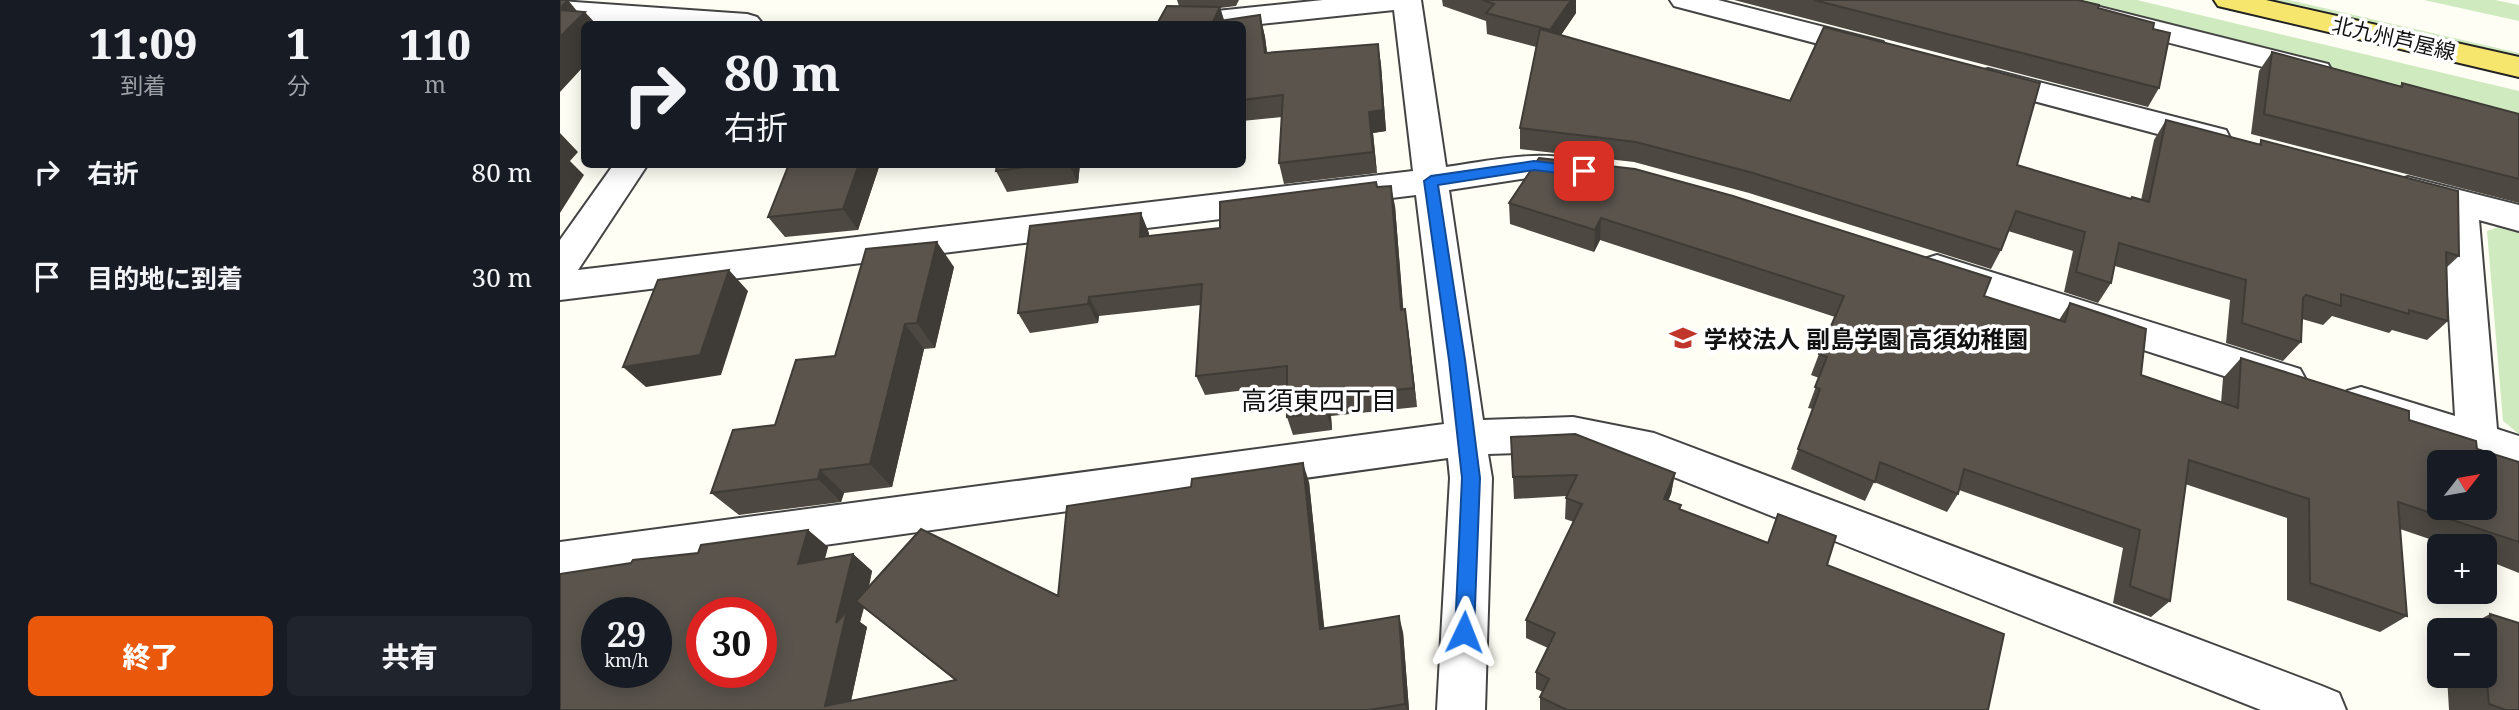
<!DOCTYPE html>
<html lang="ja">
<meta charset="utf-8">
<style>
:root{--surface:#171b24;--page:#20242c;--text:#f1f3f6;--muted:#9ea1a6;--accent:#ea580c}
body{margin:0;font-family:"Noto Serif","Noto Sans JP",serif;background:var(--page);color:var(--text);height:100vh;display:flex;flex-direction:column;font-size:26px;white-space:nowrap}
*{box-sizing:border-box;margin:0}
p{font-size:23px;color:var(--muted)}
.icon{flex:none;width:38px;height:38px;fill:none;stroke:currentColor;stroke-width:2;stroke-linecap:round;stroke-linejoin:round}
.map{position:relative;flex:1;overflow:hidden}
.panel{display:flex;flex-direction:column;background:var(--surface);width:560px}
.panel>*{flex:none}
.hud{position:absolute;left:21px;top:21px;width:665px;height:147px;border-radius:10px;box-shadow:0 4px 18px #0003;background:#171b24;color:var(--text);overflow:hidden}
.needle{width:46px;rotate:59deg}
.controls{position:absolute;left:1867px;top:450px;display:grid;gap:14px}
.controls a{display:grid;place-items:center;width:70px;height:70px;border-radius:10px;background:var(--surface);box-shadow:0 4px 18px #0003;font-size:35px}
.speed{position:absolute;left:21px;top:597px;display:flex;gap:14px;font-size:35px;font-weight:700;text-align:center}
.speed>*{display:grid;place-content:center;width:91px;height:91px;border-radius:50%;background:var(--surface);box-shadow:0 4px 18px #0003;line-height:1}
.speed small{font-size:18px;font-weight:400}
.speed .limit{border:10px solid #d22;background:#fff;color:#111}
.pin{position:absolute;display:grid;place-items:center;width:60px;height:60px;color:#fff;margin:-30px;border-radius:14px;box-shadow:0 4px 10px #0006}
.me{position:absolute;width:77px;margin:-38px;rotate:2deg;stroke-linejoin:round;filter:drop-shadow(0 0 5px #0008)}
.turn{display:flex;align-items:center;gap:24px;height:147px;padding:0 28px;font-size:32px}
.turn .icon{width:91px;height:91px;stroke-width:2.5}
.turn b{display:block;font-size:49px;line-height:60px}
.eta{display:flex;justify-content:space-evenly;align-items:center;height:119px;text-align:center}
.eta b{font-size:42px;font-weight:800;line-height:49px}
.cta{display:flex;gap:14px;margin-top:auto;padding:14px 28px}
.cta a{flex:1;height:80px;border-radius:10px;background:var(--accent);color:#fff;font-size:28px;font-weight:800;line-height:80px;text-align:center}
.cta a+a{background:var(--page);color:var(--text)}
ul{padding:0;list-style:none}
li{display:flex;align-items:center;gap:21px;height:105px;padding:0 28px}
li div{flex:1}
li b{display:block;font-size:26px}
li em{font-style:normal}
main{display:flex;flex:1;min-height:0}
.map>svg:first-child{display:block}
.green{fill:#cfeabe}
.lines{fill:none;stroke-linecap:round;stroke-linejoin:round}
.street-casing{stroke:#444;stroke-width:4}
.primary-casing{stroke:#222;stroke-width:4}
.street{fill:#fff;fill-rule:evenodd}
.primary{fill:#f6e66e;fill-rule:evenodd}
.wall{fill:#4d4842;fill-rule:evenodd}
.shaded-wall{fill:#3f3b36}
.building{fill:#5a544d;stroke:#3f3b36;stroke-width:2;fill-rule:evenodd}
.route{fill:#1a73e8;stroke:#114b97;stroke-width:2}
.labels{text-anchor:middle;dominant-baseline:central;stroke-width:7;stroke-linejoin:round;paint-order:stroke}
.far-street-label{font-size:21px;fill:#111;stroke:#fff}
.poi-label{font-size:24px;font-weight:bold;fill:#111;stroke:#fff;text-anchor:start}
.neighbourhood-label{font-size:26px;fill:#111;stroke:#fff}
</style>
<main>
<section class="panel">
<div class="eta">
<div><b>11:09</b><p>到着</p></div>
<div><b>1</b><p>分</p></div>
<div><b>110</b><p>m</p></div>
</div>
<ul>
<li><svg class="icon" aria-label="right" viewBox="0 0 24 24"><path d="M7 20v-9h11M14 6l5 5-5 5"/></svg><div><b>右折</b></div><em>80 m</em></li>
<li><svg class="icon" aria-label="arrive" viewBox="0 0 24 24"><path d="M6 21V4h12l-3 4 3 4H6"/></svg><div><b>目的地に到着</b></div><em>30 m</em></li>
</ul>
<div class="cta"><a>終了</a><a>共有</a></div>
</section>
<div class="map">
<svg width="1959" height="710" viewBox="0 0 1959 710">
<rect width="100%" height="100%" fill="#fffef5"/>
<!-- green -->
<g class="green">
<polygon points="1498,0 1577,0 1959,91 1959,116"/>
<polygon points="1712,0 1729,0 1959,53 1959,57"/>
<polygon points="1864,0 1935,0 1959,5 1959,21"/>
<polygon points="1941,226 1959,231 1959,434 1943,421 1927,231"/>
</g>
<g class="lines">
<!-- street casing -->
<g class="street-casing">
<g id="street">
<path d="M763 0H861L886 167C941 159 983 148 1038 164L1043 172 1038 180 1026 184 974 177 889 190 923 420 1013 417 1094 433 1762 686 1779 693 1786 710H1701L1091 468 1013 451 928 454 932 478 925 710H877L890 478 888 458 0 582V542L884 424 856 195 0 300V240L54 164H88L18 270 853 171 834 10 682 26 603 24 608 18 618 15Z"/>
<polygon points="1110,0 1158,0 1323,42 1327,49 1323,56 1312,58 1114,6"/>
<polygon points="1463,0 1512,0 1768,64 1772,71 1768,78 1757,81 1467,6"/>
<polygon points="0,1 187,14 197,17 202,23 81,24 0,19"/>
<polygon points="1428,69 1666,130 1670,138 1666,146 1654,149 1417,86 1413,79 1417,72"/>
<polygon points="1848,177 1959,205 1959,231 1919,220 1937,429 1959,436 1959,472 1787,415 1781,403 1787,391 1801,387 1895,416 1883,210 1836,197 1831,189 1836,181"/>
<polygon points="1377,255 1740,369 1746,380 1740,391 1726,396 1364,279 1359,269 1364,259"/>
</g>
</g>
<!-- primary casing -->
<g class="primary-casing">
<polygon id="primary" points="1654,0 1706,0 1959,57 1959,77 1658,6"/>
</g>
<!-- street -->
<use href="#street" class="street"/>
<!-- primary -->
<use href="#primary" class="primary"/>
</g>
<!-- wall -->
<g class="wall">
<polygon points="617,0 679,0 676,6 660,8 664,20 700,15 705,37 707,53 818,44 821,65 826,131 813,133 817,173 724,184 719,163 722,117 682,121 682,24 597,24 619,6"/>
<polygon points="882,0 1016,0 1016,13 1001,35 1457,165 1570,199 1572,197 1581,200 1594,140 1606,120 1699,144 1701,140 1899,256 1886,268 1888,321 1867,340 1832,330 1829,333 1772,316 1763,325 1742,319 1741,342 1723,361 1666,343 1670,300 1555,266 1551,283 1538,303 1504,292 1513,251 1448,231 1441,250 1431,269 1189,193 1074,162 960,149 960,128 976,47 927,34 926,21 883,6"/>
<polygon points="1174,0 1518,0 1593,29 1599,88 1588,107"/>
<polygon points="1712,52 1840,86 1842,83 1959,114 1959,203 1691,134 1699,71"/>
<polygon points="979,158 1499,320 1510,303 1581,375 1661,403 1663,378 1681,358 1849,420 1917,449 1959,462 1959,573 1934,563 1934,561 1925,558 1925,546 1890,546 1840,529 1847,616 1820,632 1727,600 1727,518 1625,484 1610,601 1591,617 1553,603 1563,548 1399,490 1398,494 1387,512 1314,482 1305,501 1231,469 1253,409 1248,408 1259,378 1251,375 1259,354 1275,317 1040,240 1034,252 950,224 949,203"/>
<polygon points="229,164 320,164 298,230 225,237 208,217"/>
<polygon points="437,164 520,164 518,183 447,192 436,171"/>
<polygon points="817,187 835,206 843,309 848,329 857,407 771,416 772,430 733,435 727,417 727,385 645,395 636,376 641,305 539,316 538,323 470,333 458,313 589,233 589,236 660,228"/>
<polygon points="394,267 375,348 364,349 332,487 284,493 281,502 179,515 151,493 215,425 275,356"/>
<polygon points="951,437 1115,473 1111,494 1108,501 1121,505 1120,509 1267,565 1428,710 980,710 980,697 983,692 976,689 976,672 988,648 966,638 966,620 1014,522 1005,519 1006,496 954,499"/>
<path d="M749 482 764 628 843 632 849 710H0L138 553 248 530 268 547 265 559 293 554 312 571 309 587 498 596ZM304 608 395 680 291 701 307 627 300 622Z"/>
<polygon points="1930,614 1959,710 1889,710 1887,676 1925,676 1925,630 1901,630"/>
</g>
<!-- shaded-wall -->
<g class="shaded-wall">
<polygon points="8,0 21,16 25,12 36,24 24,24 24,66 0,92 0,8"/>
<polygon points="1011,0 1016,0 1016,13 990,51 990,30"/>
<polygon points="660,7 665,24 653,22"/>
<polygon points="700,15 705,37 710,74 705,53"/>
<polygon points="818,44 821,65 826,131 813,133 817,173 813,152 809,112"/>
<polygon points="0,133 18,152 10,161 24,175 0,213"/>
<polygon points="299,164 320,164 298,230 283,209"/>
<polygon points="509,164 520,164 518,183"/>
<polygon points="831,186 835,206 845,329 841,310"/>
<polygon points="581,213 589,233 588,257 580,237"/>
<polygon points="1041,218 1040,240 1034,252 1035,230"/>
<polygon points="377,242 394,267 375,348 357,323"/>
<polygon points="169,270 188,291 161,375 86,387 63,367"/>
<polygon points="529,297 539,316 538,323 528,304"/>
<polygon points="845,309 848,329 857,407 854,388"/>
<polygon points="345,324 364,349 332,487 310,464"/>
<polygon points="766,397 771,416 772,430 766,412"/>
<polygon points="743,463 749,482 766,644 760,629"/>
<polygon points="260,470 284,493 281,502 258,479"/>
<polygon points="1115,473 1111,494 1100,520 1104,499"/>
<polygon points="248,530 268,547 258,580 238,564"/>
<polygon points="293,554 312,571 300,622 307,627 289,710 265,706 276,623"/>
<polygon points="839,616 843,632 849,710 847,710 845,704"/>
</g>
<!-- building -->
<g class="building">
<polygon points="0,0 8,0 0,8"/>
<polygon points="923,0 1011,0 990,30 926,13 934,4"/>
<polygon points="1254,0 1518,0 1539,5 1538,8 1594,23 1593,29 1610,33 1599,88"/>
<polygon points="607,6 660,7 653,22 700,15 705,53 818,44 823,110 809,112 813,152 719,163 723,95 682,100 682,24 597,24"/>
<polygon points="0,10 25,12 0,37"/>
<polygon points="1264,27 1480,83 1457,165 1571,199 1572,197 1589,202 1606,120 1701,145 1701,140 1898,191 1899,256 1886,252 1888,321 1849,310 1849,314 1781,294 1781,306 1746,295 1743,298 1741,342 1682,323 1686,280 1559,243 1551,283 1516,272 1525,232 1456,211 1441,250 1193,173 1076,142 960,128 980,29 1230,101"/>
<polygon points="1712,52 1842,87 1842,83 1959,114 1959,179 1704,114"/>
<path d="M979 158 1075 169 1173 196 1431 278 1424 296 1505 322 1510 303 1546 315 1586 329 1581 375 1678 408 1681 358 1849 411V420L1916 441 1917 449 1959 462V542L1838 502 1847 616 1750 583 1749 499 1629 460 1610 601 1570 586 1580 530 1404 469 1398 494 1320 462 1315 482 1238 449 1260 389 1255 387 1267 357 1259 354 1284 296 1041 218 1035 230 949 203ZM1880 462H1925V508H1880Z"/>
<polygon points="229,164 299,164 283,209 208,217"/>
<polygon points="437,164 489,164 436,171"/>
<polygon points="816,182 817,187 831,186 841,310 845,309 854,388 766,397 766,412 727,417 727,366 636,376 642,284 529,297 528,304 458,313 470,226 581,213 580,237 660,228 660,202"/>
<polygon points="377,242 357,323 345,324 310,464 260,470 258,479 151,493 173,430 215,425 236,360 275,356 306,249"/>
<polygon points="169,270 140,355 63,367 98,280"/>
<polygon points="1015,434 1115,473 1104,499 1121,505 1119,509 1208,543 1218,514 1276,536 1267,565 1444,634 1428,710 1007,710 980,697 989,679 976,672 995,633 966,620 1022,504 1006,498 1017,475 953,477 951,437"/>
<path d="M743 463 760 629 839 616 845 704 809 710H0V574L71 563 73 560 138 553 141 545 248 530 238 564 293 554 276 623 287 611 265 706 396 680 296 601 361 529 498 596 507 506 631 487 632 479ZM37 612H96V672H37ZM142 612H201V672H142Z"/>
<polygon points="1930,614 1959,623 1959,710 1946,710 1929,704 1925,661 1925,630 1922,630 1921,622 1931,626"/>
</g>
<!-- route -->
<polygon class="route" points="974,161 1024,167 1031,171 1024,176 974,170 878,185 905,360 920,478 914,632 911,639 904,642 898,639 895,632 902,478 889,360 864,181 871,176"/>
<!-- icons -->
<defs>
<g id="school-bare" transform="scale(2.1)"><path d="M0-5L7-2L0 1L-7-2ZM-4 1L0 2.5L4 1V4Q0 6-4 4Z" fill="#c0362a" stroke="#fff" stroke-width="2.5" paint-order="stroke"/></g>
</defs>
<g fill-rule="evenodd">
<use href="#school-bare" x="1123" y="338"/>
</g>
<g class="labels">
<!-- far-street labels -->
<g class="far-street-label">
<text transform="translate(1834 38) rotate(13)">北九州芦屋線</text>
</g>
<!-- poi labels -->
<g class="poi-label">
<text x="1144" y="338">学校法人 副島学園 高須幼稚園</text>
</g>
<!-- neighbourhood labels -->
<g class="neighbourhood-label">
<text x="759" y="400">高須東四丁目</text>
</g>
</g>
</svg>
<div class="controls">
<a><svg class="needle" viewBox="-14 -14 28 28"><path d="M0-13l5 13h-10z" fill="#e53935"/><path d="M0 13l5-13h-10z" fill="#9ea1a6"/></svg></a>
<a>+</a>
<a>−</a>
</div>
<div class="speed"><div>29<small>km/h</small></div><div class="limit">30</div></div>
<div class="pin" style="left:1024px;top:171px;background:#d93025"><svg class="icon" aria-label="arrive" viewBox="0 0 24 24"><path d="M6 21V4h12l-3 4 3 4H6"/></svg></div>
<svg class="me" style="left:904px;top:632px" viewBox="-20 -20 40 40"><path d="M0-17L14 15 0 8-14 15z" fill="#1a73e8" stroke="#fff" stroke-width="4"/></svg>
<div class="hud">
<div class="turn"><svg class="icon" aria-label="right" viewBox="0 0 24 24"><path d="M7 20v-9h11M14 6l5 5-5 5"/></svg><div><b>80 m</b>右折</div></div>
</div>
</div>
</main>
